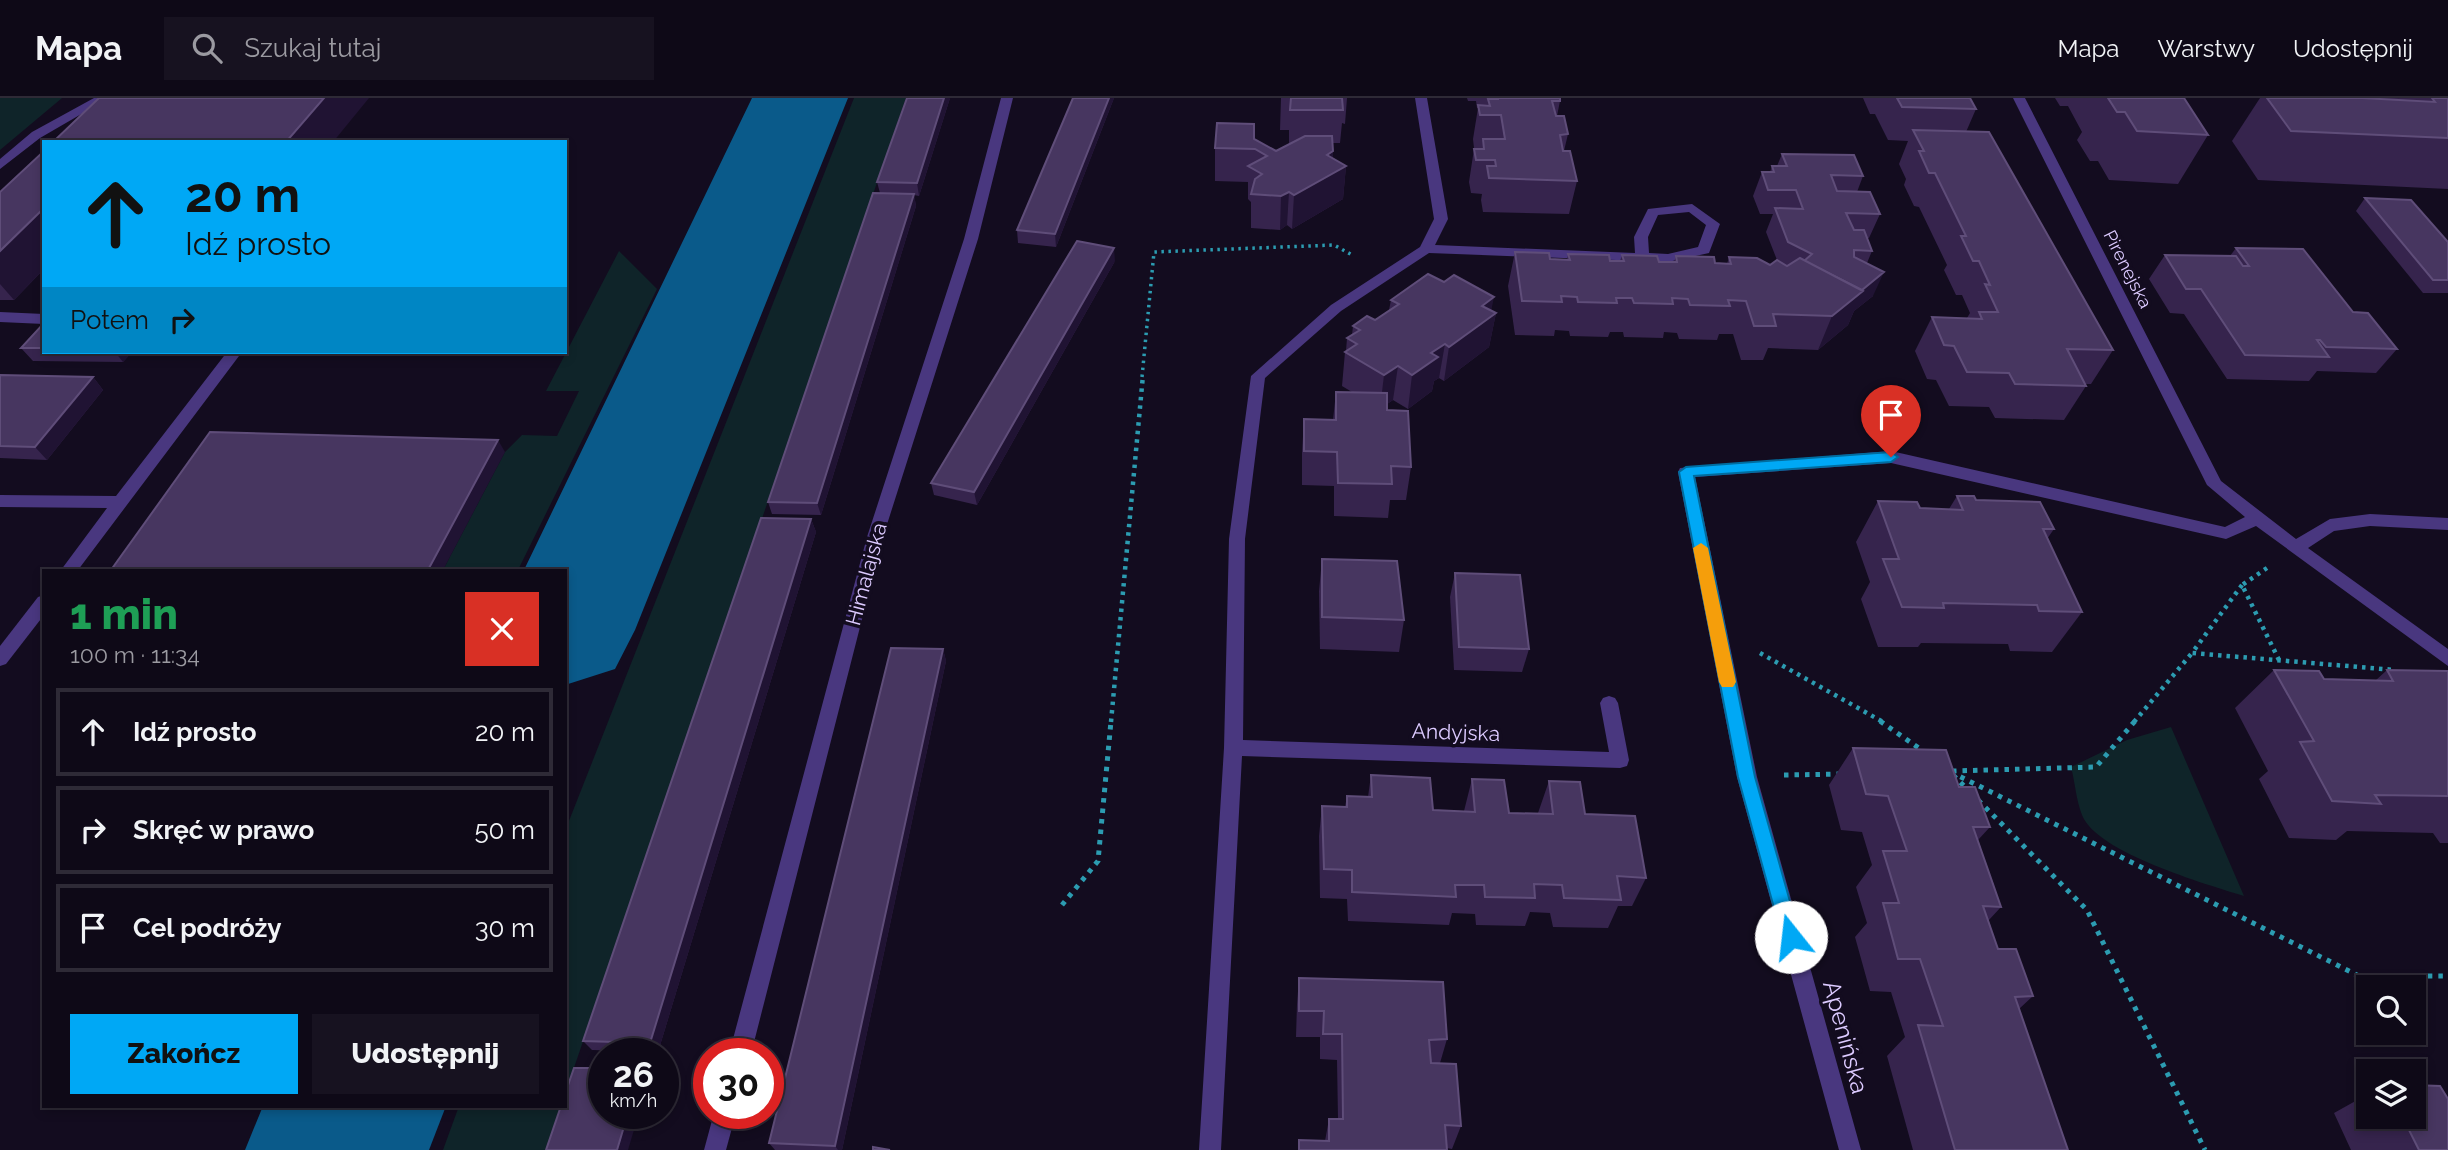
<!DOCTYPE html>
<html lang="pl">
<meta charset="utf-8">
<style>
:root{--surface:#0e0917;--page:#171220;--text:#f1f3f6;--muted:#9b9aa1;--line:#2e2a36;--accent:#00a8f5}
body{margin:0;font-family:Raleway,sans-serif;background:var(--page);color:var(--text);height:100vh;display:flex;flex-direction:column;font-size:26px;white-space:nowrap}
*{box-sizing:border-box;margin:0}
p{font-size:23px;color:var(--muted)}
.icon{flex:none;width:38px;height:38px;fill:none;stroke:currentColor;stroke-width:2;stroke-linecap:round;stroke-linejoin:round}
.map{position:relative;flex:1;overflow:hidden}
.sheet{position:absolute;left:42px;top:471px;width:525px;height:539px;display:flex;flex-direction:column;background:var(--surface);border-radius:0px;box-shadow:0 4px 10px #0003,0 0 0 2px var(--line)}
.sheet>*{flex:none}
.guide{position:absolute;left:42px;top:42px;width:525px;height:214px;border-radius:0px;box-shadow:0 4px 10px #0003,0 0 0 2px var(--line);background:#00a8f5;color:#111;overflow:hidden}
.controls{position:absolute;left:2356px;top:877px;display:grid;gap:14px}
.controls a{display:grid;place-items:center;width:70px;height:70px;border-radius:0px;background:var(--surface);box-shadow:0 4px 10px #0003,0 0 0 2px var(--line);font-size:35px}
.speed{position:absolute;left:588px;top:940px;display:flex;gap:14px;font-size:35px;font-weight:700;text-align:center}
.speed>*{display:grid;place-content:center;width:91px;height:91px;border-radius:50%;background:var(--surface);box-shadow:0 4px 10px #0003,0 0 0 2px var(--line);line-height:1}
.speed small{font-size:18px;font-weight:400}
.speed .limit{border:10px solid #d22;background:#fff;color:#111}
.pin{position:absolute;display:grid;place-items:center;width:60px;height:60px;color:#fff;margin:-72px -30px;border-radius:50% 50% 50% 0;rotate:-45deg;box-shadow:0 0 7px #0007}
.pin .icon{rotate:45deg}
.me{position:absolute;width:77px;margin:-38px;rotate:344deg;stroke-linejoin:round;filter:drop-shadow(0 0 5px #0008)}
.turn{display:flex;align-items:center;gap:24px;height:147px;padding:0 28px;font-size:32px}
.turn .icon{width:91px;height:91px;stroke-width:2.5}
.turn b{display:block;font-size:49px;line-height:60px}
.then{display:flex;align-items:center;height:66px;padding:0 28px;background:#0003;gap:14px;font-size:26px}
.round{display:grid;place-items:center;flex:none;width:74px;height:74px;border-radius:0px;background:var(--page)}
.head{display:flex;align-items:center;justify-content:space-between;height:119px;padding:0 28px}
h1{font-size:42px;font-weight:800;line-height:52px;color:#1e9e55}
.action{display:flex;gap:14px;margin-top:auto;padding:14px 28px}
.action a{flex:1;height:80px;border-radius:0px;background:var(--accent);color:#111;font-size:28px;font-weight:800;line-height:80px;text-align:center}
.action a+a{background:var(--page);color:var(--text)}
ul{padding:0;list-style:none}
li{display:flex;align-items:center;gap:21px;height:88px;margin:0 14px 10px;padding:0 14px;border:4px solid var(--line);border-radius:0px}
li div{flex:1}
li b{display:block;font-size:26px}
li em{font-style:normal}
header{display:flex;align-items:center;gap:42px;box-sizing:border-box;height:98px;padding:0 35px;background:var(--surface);border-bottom:2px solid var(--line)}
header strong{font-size:33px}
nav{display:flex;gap:38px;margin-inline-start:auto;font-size:24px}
.search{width:490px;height:63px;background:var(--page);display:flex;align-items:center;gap:18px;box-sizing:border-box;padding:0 24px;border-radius:0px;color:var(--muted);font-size:26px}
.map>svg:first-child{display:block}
.green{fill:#0f2429}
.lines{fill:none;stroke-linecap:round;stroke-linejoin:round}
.taxiway{fill:#0a5a8a;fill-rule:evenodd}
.path-far2{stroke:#2c9cb1;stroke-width:3.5;stroke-dasharray:2.5 4.5;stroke-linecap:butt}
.path-far1{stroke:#2c9cb1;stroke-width:4.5;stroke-dasharray:3.5 5;stroke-linecap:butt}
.path{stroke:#2c9cb1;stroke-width:5;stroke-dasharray:4.5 6;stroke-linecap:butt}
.lane{fill:#49377f;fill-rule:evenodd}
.street{fill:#49377f;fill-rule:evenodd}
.wall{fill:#36244d}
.shaded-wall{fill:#201333}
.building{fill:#473660;stroke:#5f4d79;stroke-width:2}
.route{fill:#00a8f5;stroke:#006d9f;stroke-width:2}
.slow{fill:#f59e0b}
.labels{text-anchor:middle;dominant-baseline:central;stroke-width:7;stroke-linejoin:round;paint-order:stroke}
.far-street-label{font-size:18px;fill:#dccaff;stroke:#130c1f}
.street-label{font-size:21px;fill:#dccaff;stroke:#130c1f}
.near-street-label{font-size:24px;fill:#dccaff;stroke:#130c1f}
</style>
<header>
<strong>Mapa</strong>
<div class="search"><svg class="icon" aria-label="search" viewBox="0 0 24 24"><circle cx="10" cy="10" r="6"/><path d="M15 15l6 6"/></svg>Szukaj tutaj</div>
<nav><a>Mapa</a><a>Warstwy</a><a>Udostępnij</a></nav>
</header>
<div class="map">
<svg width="2448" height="1052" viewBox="0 0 2448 1052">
<rect width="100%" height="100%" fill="#130c1f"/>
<!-- green -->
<g class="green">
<polygon points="0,0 62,0 0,52"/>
<polygon points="854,0 906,0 565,996 565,733"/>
<polygon points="619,153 657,191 518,472 443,472 505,354 522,337 557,338 579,293 546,293"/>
<path d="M2171 629 2244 798C2206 786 2097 755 2082 717 2076 702 2075 684 2071 669L2127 642Z"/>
<polygon points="459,1008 561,1008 546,1052 443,1052"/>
</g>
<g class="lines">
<!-- taxiway -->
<g class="taxiway">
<polygon points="752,0 848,0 635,532 615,571 565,587 565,472 524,472"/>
<polygon points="263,1008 446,1008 429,1052 245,1052"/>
</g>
<!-- path-far2 -->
<polyline class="path-far2" points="1142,279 1154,154 1334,147 1354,158"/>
<!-- path-far1 -->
<g class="path-far1">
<polyline points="2267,470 2242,487 2279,562"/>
<polyline points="2242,487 2192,555 2395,572"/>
<polyline points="1760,555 1883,624"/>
<polyline points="1111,624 1143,277"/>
<polyline points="2134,624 2192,555"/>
</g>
<!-- path -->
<g class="path">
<polyline points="1880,623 1923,653"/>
<polyline points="1952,673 2096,669 2135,623"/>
<polyline points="1951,674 2359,878 2448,878"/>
<polyline points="1784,677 1842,676"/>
<polyline points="1953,677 1969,693"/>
<polyline points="1978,702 2087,812 2205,1052"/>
<polyline points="1062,807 1098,763 1111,623"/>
</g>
<!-- lane -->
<g class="lane">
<polygon points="94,0 109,0 40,40 0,71 0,61 32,34"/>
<polygon points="0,214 44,216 44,226 0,224"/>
<polygon points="227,254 242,254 78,472 61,472 107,410 0,409 0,397 116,398"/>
<polygon points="44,497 44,517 6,566 0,568 0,548 38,499"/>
</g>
<!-- street -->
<g class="street">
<polygon points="1001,0 1013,0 978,141 883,439 751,956 729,956 867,439 964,141"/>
<path d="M1415 0H1427L1448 121 1435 147 1635 155 1634 139 1648 111 1692 106 1720 126 1709 155 1668 164 1429 155 1341 213 1265 280 1245 441 1243 642 1609 654 1600 605 1603 600 1609 598 1615 600 1618 605 1629 662 1627 668 1620 670 1242 658 1221 1052H1199L1224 650 1229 441 1251 278 1331 207 1420 149 1434 121ZM1689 114 1706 127 1698 149 1668 156 1649 155 1648 139 1658 117Z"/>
<polygon points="2013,0 2025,0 2221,383 2296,441 2330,421 2370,416 2448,420 2448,432 2370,428 2334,433 2308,450 2448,551 2448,568 2256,428 2226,441 1891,365 1695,379 1757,679 1861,1052 1839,1052 1737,679 1678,374 1680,370 1891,353 2225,429 2245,419 2207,387"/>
<polygon points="714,1015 736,1015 726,1052 704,1052"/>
</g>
</g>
<!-- wall -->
<g class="wall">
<polygon points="950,0 919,98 914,97 916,108 821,417 772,416 768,404 880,95 877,84"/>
<polygon points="1073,0 1114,0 1056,149 1018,145 1017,132"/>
<polygon points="1281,0 1347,0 1345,26 1342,25 1340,45 1332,45 1333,60 1346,68 1343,101 1292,131 1287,127 1280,132 1251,130 1251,104 1248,101 1248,84 1215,83 1215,50 1254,41 1276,53 1290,46 1289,46 1289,32 1280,32"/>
<polygon points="1467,0 1560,0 1560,3 1557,18 1568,36 1564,53 1577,83 1569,116 1483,114 1481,102 1482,96 1471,95 1469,84 1474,51 1482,50 1474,50 1473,41 1478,10 1477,10 1476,3 1468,3"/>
<polygon points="1863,0 1970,0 1976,11 1966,34 2113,252 2091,286 2085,286 2086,288 2064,322 1995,320 1989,309 1949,308 1936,282 1927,281 1915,253 1932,219 1967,220 1970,215 1962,197 1956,197 1944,172 1947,167 1919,109 1914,108 1904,87 1906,81 1899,66 1908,43 1888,42 1875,16 1870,16"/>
<polygon points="2055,0 2184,0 2208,37 2178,86 2109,82 2098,63 2090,63 2077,42 2082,34 2068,8 2060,8"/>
<polygon points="2260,0 2448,0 2448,91 2258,82 2232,43"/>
<polygon points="44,53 44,171 14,202 0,202 0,94"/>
<polygon points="1782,56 1863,78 1857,94 1880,116 1869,140 1867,140 1872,153 1867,165 1873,198 1854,213 1848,227 1818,252 1768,250 1763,262 1741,262 1733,236 1719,236 1717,242 1679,241 1677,235 1664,234 1663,240 1624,239 1623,234 1610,234 1608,239 1570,238 1569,233 1555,232 1554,238 1515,237 1508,188 1515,154 1550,161 1567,162 1568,156 1610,163 1620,163 1622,157 1659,164 1674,164 1676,158 1715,165 1727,166 1729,159 1770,167 1777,162 1766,134 1773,116 1760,116 1753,98 1762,74 1770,74 1772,68 1777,68"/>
<polygon points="2365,100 2448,144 2448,195 2423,195 2356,113"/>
<polygon points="2236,150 2353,214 2397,251 2376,275 2317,273 2309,283 2227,281 2184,216 2170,215 2149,181 2165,157 2230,158"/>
<polygon points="1115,163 977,407 934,397 931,385"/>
<polygon points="1391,202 1492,213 1496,215 1489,249 1444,283 1439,280 1434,283 1432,293 1408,311 1393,302 1387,306 1387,312 1411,369 1406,402 1390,402 1388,420 1334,418 1334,388 1302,387 1302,355 1304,321 1333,322 1336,294 1352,294 1342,288 1345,254 1346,253 1347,240 1352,237 1353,228 1375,222 1389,212"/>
<polygon points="44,225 44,254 132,254 123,264 33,263 21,250"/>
<polygon points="0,277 93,279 103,292 47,362 0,360"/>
<polygon points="1957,398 1976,402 2054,431 2047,441 2082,514 2052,554 2010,553 2008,546 1921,545 1918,549 1878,549 1861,501 1870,484 1856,444 1878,403 1920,410 1949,411"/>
<polygon points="811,421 816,434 658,954 592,952 583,943"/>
<polygon points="1322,461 1404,522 1399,554 1320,551 1319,493"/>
<polygon points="1455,475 1529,551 1522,574 1454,572 1450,499"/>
<polygon points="943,551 946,563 842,1052 775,1052 769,1045"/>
<polygon points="2274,572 2324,581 2375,583 2387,572 2448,573 2448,745 2440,745 2433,735 2347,733 2336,742 2289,740 2259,681 2268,673 2235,610"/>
<polygon points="1853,650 1959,689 1990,729 1978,742 2001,809 1988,823 1998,851 2033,898 2019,911 2068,1052 1913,1052 1887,958 1905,939 1891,894 1870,893 1855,839 1867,825 1856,789 1872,767 1862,734 1841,732 1829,687"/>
<polygon points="1371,677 1433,712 1464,713 1472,681 1509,715 1538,715 1549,683 1585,716 1646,780 1632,808 1618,808 1608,830 1553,829 1550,815 1530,814 1525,828 1476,827 1475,816 1452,815 1449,827 1348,823 1347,801 1320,800 1319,738 1322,708 1345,709 1347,698 1368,699"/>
<polygon points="1299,880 1447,941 1440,965 1461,1028 1452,1051 1447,1050 1447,1052 1298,1052 1299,1042 1325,1043 1329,1021 1338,1021 1337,962 1320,961 1320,939 1296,939 1297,906"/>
<polygon points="2368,996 2368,1018 2413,1018 2447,1000 2448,1052 2351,1052 2334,1015"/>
</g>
<!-- shaded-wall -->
<g class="shaded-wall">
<polygon points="324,0 369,0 333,44 286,44"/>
<polygon points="944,0 950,0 919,98 917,85"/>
<polygon points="1109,0 1114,0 1056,149 1055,136"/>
<polygon points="1333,53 1332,76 1346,68 1343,101 1292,131 1294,97 1327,57"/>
<polygon points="1289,94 1287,127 1280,132 1281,98"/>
<polygon points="914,96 916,108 821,417 817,405"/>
<polygon points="44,110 44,171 14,202 0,186 0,153"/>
<polygon points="1114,150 1115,163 977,407 974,394"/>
<polygon points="1884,174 1873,198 1854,213 1848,227 1818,252 1832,218 1852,199"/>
<polygon points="1494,199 1490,219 1496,215 1489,249 1444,283 1449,249 1482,208"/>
<polygon points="1445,246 1439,280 1434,283 1432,293 1408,311 1412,277 1431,255"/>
<polygon points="115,254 132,254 123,264"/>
<polygon points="1398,268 1393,302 1380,311 1384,277"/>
<polygon points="93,279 103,292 47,362 35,349"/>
<polygon points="498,342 505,354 443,472 428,472"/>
<polygon points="811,421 816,434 658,954 650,945"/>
<polygon points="943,551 946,563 842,1052 838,1052 835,1048"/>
<polygon points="628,1015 639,1015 628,1052 617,1052"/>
</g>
<!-- building -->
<g class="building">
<polygon points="99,0 324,0 286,44 53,44"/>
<polygon points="907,0 944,0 917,85 877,84"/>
<polygon points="1073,0 1109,0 1055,136 1017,132"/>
<polygon points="1291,0 1342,0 1343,12 1290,12"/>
<polygon points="1498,0 1560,0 1560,3 1552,3 1556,18 1564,18 1568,36 1560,37 1563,53 1570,53 1577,83 1489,80 1487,68 1496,68 1495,62 1476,62 1474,51 1484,51 1483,41 1505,41 1501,17 1480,17 1478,7 1490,8 1488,1 1498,1"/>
<polygon points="1897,0 1970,0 1976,11 1902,9"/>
<polygon points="2108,0 2184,0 2208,37 2137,33 2125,14 2117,14"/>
<polygon points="2267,0 2362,0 2435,4 2432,0 2448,0 2448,40 2291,33"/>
<polygon points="1217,25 1254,26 1254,41 1276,53 1305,38 1332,38 1333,53 1327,57 1346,68 1294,97 1289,94 1281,98 1251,96 1255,81 1262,76 1248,68 1267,58 1255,51 1215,50"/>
<polygon points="1913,32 1989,34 2113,252 2067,251 2086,288 2015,286 2009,275 1967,274 1954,248 1944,247 1932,219 1982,221 1979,214 1998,214 1985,186 1990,187 1979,163 1973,163 1961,138 1966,138 1935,75 1929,75 1919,53 1924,53"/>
<polygon points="44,53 44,110 0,153 0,94"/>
<polygon points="1782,56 1854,57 1863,78 1831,77 1837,93 1870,94 1880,116 1846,115 1854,132 1864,132 1872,153 1854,152 1854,159 1884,174 1862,192 1804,163 1812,156 1788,144 1775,110 1803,111 1796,92 1768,92 1762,74 1774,74 1772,68 1787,68"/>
<polygon points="873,95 914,96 817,405 768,404"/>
<polygon points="2365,100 2411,102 2448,144 2448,182 2433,182"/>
<polygon points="1077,143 1114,150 974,394 931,385"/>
<polygon points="2236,150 2303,151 2353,214 2368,215 2397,251 2326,249 2320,242 2317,242 2329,259 2245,257 2201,191 2186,191 2165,157 2236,158 2243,168 2249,168"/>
<polygon points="1515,154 1549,155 1550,161 1570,162 1568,156 1609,157 1610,163 1624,163 1622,157 1657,158 1659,164 1677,164 1676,158 1714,159 1715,165 1731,166 1729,159 1757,160 1770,167 1777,162 1787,168 1800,160 1863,193 1832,218 1773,216 1776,228 1754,228 1746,203 1728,202 1730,208 1690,207 1688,201 1672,200 1673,206 1634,205 1632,200 1616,200 1617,205 1578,204 1577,199 1561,198 1562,204 1522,203"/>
<polygon points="1428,176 1444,184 1454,177 1494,199 1482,208 1496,215 1449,249 1445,246 1431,255 1438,259 1412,277 1398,268 1384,277 1345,254 1357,246 1347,240 1360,232 1353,228 1367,218 1375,222 1399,206 1391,202"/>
<polygon points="44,225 44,250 21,250"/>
<polygon points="0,277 93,279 35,349 0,348"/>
<polygon points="1336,294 1387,295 1387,312 1408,313 1411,369 1391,368 1392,386 1338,385 1337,354 1304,353 1304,321 1336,322"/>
<polygon points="210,334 498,342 428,472 111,472"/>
<polygon points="1957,398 1974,398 1976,402 2040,404 2054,431 2043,431 2082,514 2039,513 2037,507 1943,505 1944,510 1902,509 1883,461 1899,461 1878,403 1917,404 1920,410 1963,412"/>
<polygon points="761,420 811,421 650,945 583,943"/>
<polygon points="1322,461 1397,463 1404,522 1322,519"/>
<polygon points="1455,475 1520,477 1529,551 1459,549"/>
<polygon points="891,550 943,551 835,1048 769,1045"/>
<polygon points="2274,572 2319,573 2324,581 2393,583 2387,572 2448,573 2448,698 2375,697 2381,706 2332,703 2300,644 2314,643"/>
<polygon points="1853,650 1946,652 1959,689 1975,689 1990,729 1973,729 2001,809 1983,808 1998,851 2016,851 2033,898 2015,899 2068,1052 1955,1052 1918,927 1943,928 1920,861 1898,861 1883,805 1899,805 1883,753 1907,753 1888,698 1866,696"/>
<polygon points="1371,677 1430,680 1433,712 1475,714 1472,681 1504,682 1509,715 1553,716 1549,683 1580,684 1585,716 1635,718 1646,780 1617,778 1621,802 1564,800 1562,787 1534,786 1535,800 1485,799 1484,787 1455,787 1456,799 1352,794 1352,772 1324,771 1322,708 1347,709 1347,698 1372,699"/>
<polygon points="1299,880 1443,884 1447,941 1429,942 1431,965 1456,966 1461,1028 1445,1027 1447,1052 1299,1052 1299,1042 1329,1043 1329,1021 1343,1021 1342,936 1323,936 1324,913 1299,913"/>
<polygon points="574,970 604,970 604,1015 628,1015 617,1052 546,1052 561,1008 565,1008 565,996"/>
<polygon points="2413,987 2440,988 2448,1001 2448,1052 2419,1052 2402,1018 2413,1018"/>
<polygon points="873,1049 890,1052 873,1052"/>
</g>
<!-- route -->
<polygon class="route" points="1891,354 1898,359 1891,364 1694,378 1755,679 1800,839 1798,845 1791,847 1784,845 1782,839 1738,679 1679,374 1686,369"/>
<!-- slow -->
<polygon class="slow" points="1701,445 1708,450 1736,584 1733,589 1722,589 1719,584 1693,450"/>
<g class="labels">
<!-- far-street labels -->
<g class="far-street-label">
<text transform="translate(2128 171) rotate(63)">Pirenejska</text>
</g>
<!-- street labels -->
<g class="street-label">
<text transform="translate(866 476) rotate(-75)">Himalajska</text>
<text transform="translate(1456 634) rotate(2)">Andyjska</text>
</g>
<!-- near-street labels -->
<g class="near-street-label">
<text transform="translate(1846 939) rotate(75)">Apenińska</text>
</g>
</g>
</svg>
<div class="controls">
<a><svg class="icon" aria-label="search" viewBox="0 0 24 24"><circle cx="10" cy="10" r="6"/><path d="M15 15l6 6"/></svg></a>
<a><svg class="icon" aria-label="layers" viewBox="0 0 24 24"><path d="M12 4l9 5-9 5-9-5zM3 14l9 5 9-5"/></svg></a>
</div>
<div class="speed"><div>26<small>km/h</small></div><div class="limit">30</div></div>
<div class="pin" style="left:1891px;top:359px;background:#d93025"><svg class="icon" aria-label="arrive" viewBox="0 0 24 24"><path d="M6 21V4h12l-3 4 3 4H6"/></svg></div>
<svg class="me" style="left:1791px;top:839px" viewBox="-20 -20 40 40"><circle r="19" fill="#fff"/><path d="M0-13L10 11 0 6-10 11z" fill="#00a8f5"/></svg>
<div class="guide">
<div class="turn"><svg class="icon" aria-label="ahead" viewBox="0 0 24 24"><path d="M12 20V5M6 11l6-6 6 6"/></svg><div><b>20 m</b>Idź prosto</div></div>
<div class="then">Potem<svg class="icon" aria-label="right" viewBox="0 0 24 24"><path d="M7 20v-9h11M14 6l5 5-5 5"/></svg></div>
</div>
<section class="sheet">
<div class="head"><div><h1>1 min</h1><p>100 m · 11:34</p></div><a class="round" style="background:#d93025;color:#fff"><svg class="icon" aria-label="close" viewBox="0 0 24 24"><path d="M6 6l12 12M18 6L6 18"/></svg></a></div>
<ul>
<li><svg class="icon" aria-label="ahead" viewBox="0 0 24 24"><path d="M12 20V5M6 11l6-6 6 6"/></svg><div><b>Idź prosto</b></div><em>20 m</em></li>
<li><svg class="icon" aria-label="right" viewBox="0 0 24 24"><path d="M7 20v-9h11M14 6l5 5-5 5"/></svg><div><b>Skręć w prawo</b></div><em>50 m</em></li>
<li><svg class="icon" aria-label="arrive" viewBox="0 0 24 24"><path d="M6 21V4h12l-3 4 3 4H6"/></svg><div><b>Cel podróży</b></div><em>30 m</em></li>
</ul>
<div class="action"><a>Zakończ</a><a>Udostępnij</a></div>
</section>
</div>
